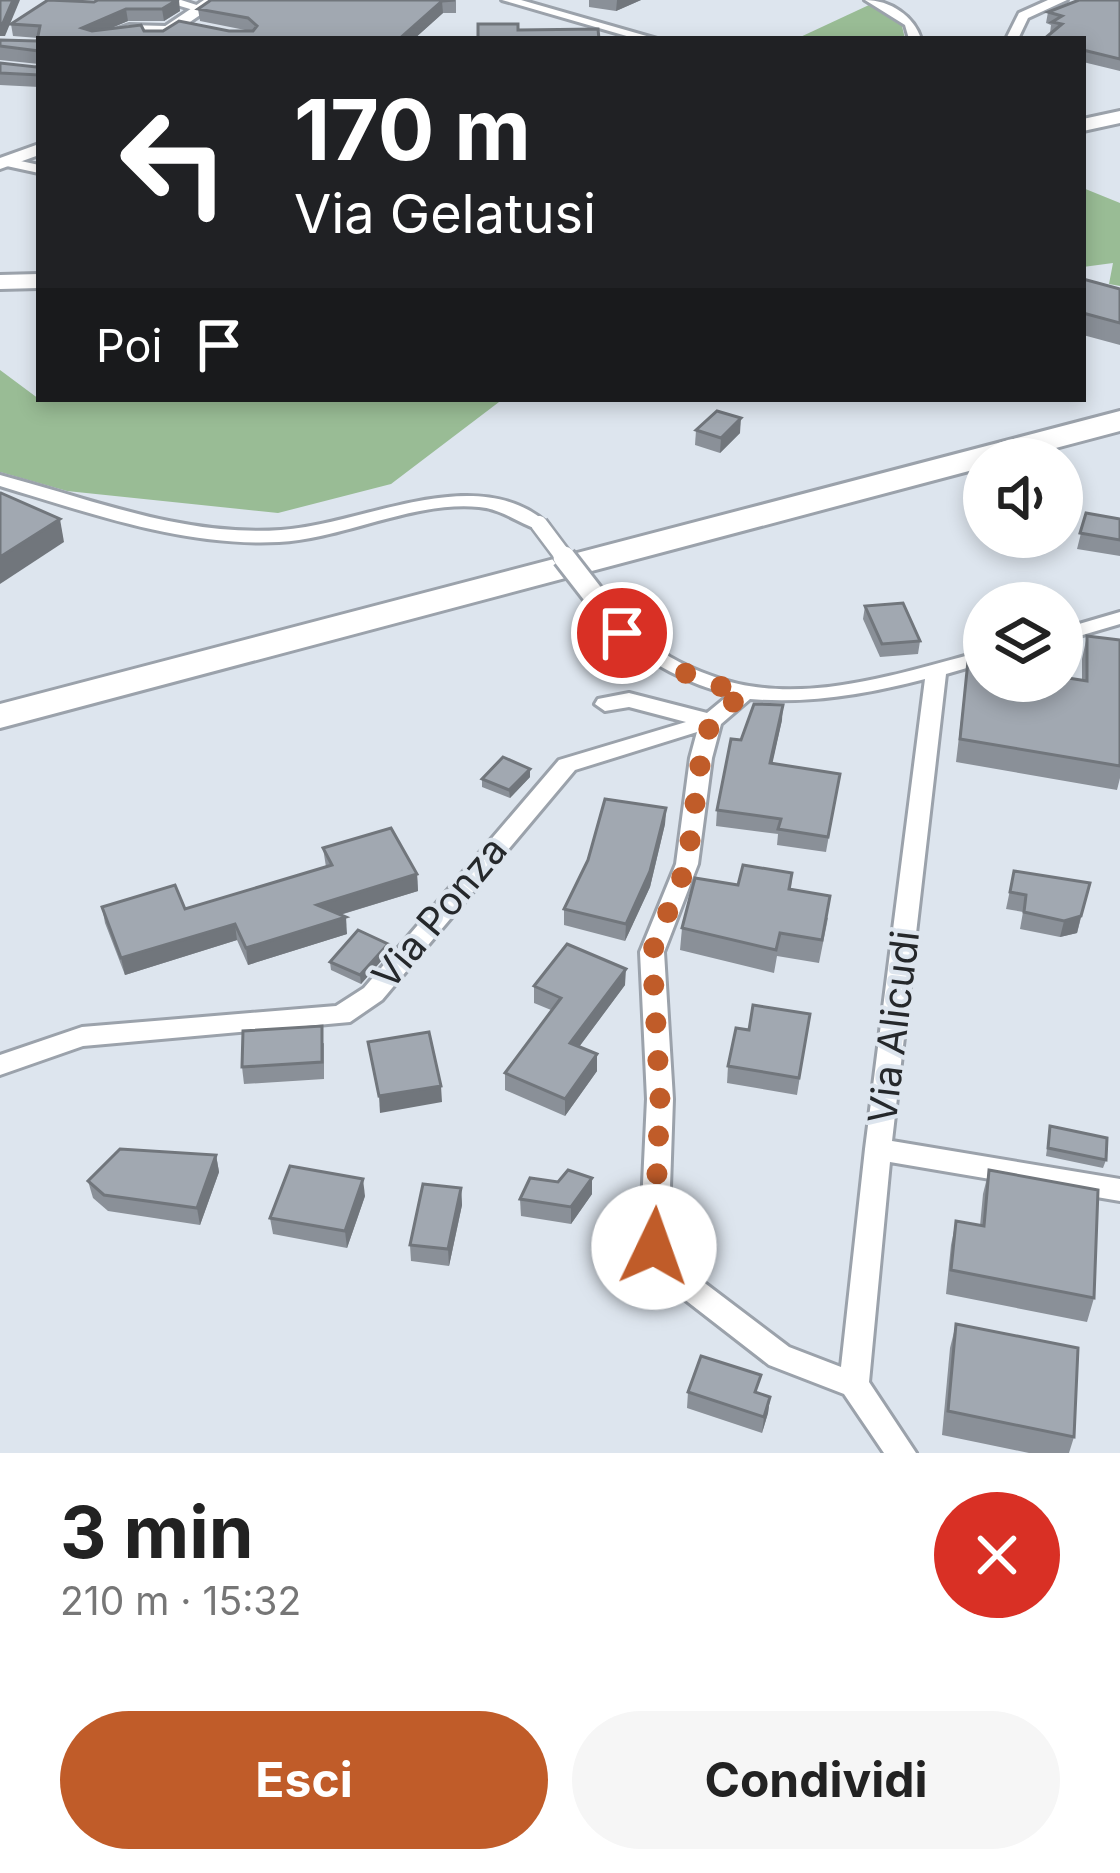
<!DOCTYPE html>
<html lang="it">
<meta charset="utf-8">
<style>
:root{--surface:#fff;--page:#f6f6f6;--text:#222;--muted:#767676;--accent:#c05c29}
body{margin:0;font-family:Inter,sans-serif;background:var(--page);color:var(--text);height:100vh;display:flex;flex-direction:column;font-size:45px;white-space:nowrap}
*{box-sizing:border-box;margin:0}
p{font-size:39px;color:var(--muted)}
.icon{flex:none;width:66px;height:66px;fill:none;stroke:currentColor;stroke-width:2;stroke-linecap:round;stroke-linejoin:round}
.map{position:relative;height:1453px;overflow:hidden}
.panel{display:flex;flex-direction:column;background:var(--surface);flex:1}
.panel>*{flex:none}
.hud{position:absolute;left:36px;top:36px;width:1050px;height:366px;border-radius:0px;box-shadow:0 6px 18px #0003;background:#202124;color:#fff;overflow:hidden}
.buttons{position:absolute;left:963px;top:438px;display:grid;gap:24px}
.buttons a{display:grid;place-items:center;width:120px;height:120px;border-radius:50%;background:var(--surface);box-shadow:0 6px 18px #0003;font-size:60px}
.pin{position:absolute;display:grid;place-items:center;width:102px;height:102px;color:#fff;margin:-51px;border:6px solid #fff;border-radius:50%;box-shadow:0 3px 12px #0007}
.me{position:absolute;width:132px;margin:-66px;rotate:3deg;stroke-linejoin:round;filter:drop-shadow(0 0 9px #0008)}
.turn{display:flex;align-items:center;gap:42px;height:252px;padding:0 60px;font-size:54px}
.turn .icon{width:156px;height:156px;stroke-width:2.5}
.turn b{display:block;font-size:84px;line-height:102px}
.then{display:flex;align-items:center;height:114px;padding:0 60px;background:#0003;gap:24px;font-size:45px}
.round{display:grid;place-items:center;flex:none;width:126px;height:126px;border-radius:63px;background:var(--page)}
.overview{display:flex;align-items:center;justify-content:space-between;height:204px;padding:0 60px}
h1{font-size:72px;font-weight:700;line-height:90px}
.cta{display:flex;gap:24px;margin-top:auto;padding:24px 60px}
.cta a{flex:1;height:138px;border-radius:72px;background:var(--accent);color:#fff;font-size:48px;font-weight:700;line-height:138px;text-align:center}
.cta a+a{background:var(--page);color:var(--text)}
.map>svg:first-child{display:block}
.green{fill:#99bc95}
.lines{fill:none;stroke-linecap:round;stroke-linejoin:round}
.minor-casing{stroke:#9ba2ab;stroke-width:6}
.tertiary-casing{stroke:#9ba2ab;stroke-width:6}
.secondary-casing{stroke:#9ba2ab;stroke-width:6}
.motorway-casing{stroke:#9ba2ab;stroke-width:6}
.minor{fill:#fff;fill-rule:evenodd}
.tertiary{fill:#fff;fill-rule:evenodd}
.secondary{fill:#fff;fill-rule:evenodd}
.motorway{fill:#fff;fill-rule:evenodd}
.minor-bridge-far1-casing{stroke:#9ba2ab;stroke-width:21;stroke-linecap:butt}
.minor-bridge-casing{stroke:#9ba2ab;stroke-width:27;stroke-linecap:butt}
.minor-bridge-far1{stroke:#fff;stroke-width:16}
.minor-bridge{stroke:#fff;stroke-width:21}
.wall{fill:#8a9098}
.shaded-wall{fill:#71767c}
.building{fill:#a1a8b1;stroke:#71767c;stroke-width:3}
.route{stroke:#c05c29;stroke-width:21;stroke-dasharray:0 37.8}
.labels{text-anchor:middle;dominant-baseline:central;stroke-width:9;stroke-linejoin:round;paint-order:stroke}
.street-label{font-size:39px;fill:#25282b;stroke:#dde5ee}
</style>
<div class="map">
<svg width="1120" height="1453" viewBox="0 0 1120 1453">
<rect width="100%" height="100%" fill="#dde5ee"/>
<!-- green -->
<g class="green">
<polygon points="869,5 902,26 905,39 796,39"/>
<polygon points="1083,188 1120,203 1120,286 1109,284 1113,263 1083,267"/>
<polygon points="0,370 39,399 503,399 391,484 278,513 67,491 0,472"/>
</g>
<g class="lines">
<!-- minor casing -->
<g class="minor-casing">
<g id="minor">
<polygon points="160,0 181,0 206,8 200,12"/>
<polygon points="502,0 521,0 657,39 637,39"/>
<path d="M865 0C890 0 914 16 921 39H909L905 25Z"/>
<polygon points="1048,0 1067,0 1028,18 1018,39 1006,39 1019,13"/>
<path d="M129 25 165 26 171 30C158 35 145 31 130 33 115 34 103 39 88 39Z"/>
<polygon points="7,158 39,165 39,173 2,165 0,162"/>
<path d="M0 475C91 499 184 537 281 530 362 525 477 460 548 524L539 530C518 523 502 509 479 507 411 501 347 538 279 542 185 547 89 513 0 486Z"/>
<polygon points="1120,612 1120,624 1062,641 1062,629"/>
<path d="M623 627C640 633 654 647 670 657 682 664 698 671 712 676 798 709 899 673 984 651V663L946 674 892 1141 1120 1179V1201L890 1162 869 1382 916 1453H884L844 1394 769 1365 657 1278 640 1247 647 1099 640 952 676 864 690 758 697 732 575 770 382 1000 350 1022 83 1046 0 1075V1055L82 1027 336 1006 364 988 559 760 686 722 629 707 605 711 595 704 598 699 629 693 707 713 730 694C686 684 652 663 616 637L613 633 616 629ZM925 679 865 1149 841 1367 789 1347 677 1262 668 1246 673 1099 664 952 698 864 712 758 721 724 750 699C810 704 867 694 925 679Z"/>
</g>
</g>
<!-- tertiary casing -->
<g class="tertiary-casing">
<g id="tertiary">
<polygon points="204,0 222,0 165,39 146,39"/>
<polygon points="39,144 39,155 0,169 0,158"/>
</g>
</g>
<!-- secondary casing -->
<g class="secondary-casing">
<g id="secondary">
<polygon points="1120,111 1120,123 1083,131 1083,119"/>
<polygon points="39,274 39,288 0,289 0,275"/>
</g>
</g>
<!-- motorway casing -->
<g class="motorway-casing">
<polygon id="motorway" points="1120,411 1120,431 1014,459 984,459 984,467 0,728 0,704"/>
</g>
<!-- minor -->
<use href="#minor" class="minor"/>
<!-- tertiary -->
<use href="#tertiary" class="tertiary"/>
<!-- secondary -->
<use href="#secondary" class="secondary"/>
<!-- motorway -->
<use href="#motorway" class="motorway"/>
<!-- minor-bridge-far1 casing -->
<g class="minor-bridge-far1-casing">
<polyline id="minor-bridge-far1" points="539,524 566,560"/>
</g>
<!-- minor-bridge casing -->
<g class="minor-bridge-casing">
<polyline id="minor-bridge" points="564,557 623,633"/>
</g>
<!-- minor-bridge-far1 -->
<use href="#minor-bridge-far1" class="minor-bridge-far1"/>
<!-- minor-bridge -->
<use href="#minor-bridge" class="minor-bridge"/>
</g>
<!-- wall -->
<g class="wall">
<polygon points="48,0 180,11 164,21 128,21 109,29 144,31 250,31 200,21 198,9 456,0 456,13 443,13 414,39 39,39 39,64 0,60 0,40 37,41 38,38 13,36 11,24"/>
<polygon points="589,0 641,0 616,11 589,7"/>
<polygon points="1120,0 1120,71 1083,62 1083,39 1050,33 1051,25 1046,23 1048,12"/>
<polygon points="0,63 36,67 39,64 39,87 0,85"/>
<polygon points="1083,279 1120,289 1120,345 1083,335"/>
<polygon points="696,430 740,433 720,453 695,445"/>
<polygon points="1086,513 1120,519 1120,556 1077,549"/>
<polygon points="865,606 920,641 918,654 880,657 863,619"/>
<polygon points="1087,636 1120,640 1120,778 1117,790 956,762 968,661 1082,681 1082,659"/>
<polygon points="782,720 772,763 840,774 826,852 777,845 778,834 716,826 717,810 741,740"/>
<polygon points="530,769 530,777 510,798 482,787 482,779"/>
<polygon points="666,808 665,824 650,887 625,941 564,925 564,909"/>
<polygon points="323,848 417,874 418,891 340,915 347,934 248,965 237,940 125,975 105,923 102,907 185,909 326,867"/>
<polygon points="1014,871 1090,883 1077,933 1060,937 1020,929 1023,912 1006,909"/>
<polygon points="792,873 791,889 828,918 819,963 777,956 774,973 680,950 682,928 738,885"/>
<polygon points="388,944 389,952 361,984 331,970 330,962"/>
<polygon points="625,985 579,1047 597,1071 565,1116 505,1090 505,1073 551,1010 534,1003 534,986"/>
<polygon points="810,1014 797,1095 727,1083 728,1066 749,1030"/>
<polygon points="324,1043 324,1079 244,1084 242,1067"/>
<polygon points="1050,1126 1106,1160 1103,1168 1046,1156"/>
<polygon points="216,1155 219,1172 200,1225 108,1211 93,1198 88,1181"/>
<polygon points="989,1170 1094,1298 1087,1322 946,1294 951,1245 956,1221 980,1226 983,1194"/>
<polygon points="592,1178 592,1194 571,1224 521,1216 520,1199 558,1182"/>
<polygon points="461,1188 462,1205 449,1266 411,1261 410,1245"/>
<polygon points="365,1196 347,1248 273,1234 270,1218"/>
<polygon points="956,1324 1074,1437 1069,1453 1029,1453 942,1435 950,1348"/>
<polygon points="688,1392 758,1393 770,1397 768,1413 762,1433 687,1408"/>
</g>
<!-- shaded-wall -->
<g class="shaded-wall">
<polygon points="13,0 20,0 5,36 0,36 0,24"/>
<polygon points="177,0 179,0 180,11 164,21 162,9"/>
<polygon points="617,0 641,0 616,11"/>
<polygon points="442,1 443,13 414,39 399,39"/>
<polygon points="126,9 128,21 85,39 82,28"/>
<polygon points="741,418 740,433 720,453 721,438"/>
<polygon points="60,519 64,542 0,584 0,557"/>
<polygon points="783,705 782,720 769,779 770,763"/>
<polygon points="530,769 530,777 510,798 509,790"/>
<polygon points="666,808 665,824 650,887 625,941 626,924"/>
<polygon points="417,874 418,891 319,921 317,905"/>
<polygon points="1081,916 1077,933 1060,937 1064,921"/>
<polygon points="346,917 347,934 248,965 246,948"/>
<polygon points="235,924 237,940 125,975 121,958"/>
<polygon points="388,944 389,952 361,984 360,975"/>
<polygon points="626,969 625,985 570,1059 570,1043"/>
<polygon points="597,1054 597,1071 565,1116 565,1099"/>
<polygon points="441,1086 442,1102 380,1113 379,1096"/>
<polygon points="216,1155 219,1172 200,1225 197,1208"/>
<polygon points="592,1178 592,1194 571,1224 571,1207"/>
<polygon points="363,1179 365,1196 347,1248 345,1231"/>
<polygon points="461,1188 462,1205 449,1266 448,1249"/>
<polygon points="770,1397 768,1413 762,1433 764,1417"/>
</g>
<!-- building -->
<g class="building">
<polygon points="0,0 13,0 3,23 0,24"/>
<polygon points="48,0 94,2 98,0 177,0 162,9 126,9 82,28 92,31 141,25 144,31 163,31 179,21 229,31 253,31 257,26 248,18 198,9 211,0 455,0 442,1 399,39 39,39 39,51 0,46 0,40 37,41 40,26 11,24"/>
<polygon points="1079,0 1120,0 1120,59 1083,50 1083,39 1044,39 1062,24 1052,22 1062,16 1048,12"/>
<polygon points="478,24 518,24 518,30 598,29 599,39 478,39"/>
<polygon points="0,63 36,67 39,64 39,75 0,73"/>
<polygon points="1083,279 1120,289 1120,323 1083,313"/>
<polygon points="717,411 741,418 721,438 696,430"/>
<polygon points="1,493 60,519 0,557 0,494"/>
<polygon points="1086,513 1120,519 1120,540 1080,533"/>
<polygon points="903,603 920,641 882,644 865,606"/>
<polygon points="1087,636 1120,640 1120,766 960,739 968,661 984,664 984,681 1062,681 1062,677 1087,681"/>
<polygon points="754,704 783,705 770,763 840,774 828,837 778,829 781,819 717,810 731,739 741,740"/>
<polygon points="503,757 530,769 509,790 482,779"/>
<polygon points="605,799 666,808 650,871 626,924 564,909 588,860"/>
<polygon points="391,828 417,874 317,905 346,917 246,948 235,924 121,958 102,907 175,885 185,909 332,865 323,848"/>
<polygon points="743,865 792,873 789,889 830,896 822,940 780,933 776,950 682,928 695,878 738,885"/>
<polygon points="1014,871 1090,883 1081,916 1064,921 1024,912 1026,895 1010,892"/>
<polygon points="358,930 388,944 360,975 330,962"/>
<polygon points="567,944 626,969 570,1043 597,1054 565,1099 505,1073 561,998 534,986"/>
<polygon points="753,1005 810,1014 799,1078 728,1066 736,1028 749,1030"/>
<polygon points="322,1026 322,1062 242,1067 243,1031"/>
<polygon points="429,1032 441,1086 379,1096 368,1042"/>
<polygon points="1050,1126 1107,1138 1106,1160 1048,1148"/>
<polygon points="120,1149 216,1155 197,1208 104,1195 88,1181"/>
<polygon points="290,1166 363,1179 345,1231 270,1218"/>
<polygon points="568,1170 592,1178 571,1207 520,1199 530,1178 558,1182"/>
<polygon points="989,1170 1098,1190 1094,1298 951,1270 956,1221 984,1226"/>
<polygon points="423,1184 461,1188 448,1249 410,1245"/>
<polygon points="956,1324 1078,1348 1074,1437 948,1411"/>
<polygon points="701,1356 761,1375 755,1392 770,1397 764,1417 688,1392"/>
</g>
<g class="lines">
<!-- route -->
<path class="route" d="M622 633C660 665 697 681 744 693L711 721 701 758 687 864 652 952 660 1099 654 1247"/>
</g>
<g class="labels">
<!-- street labels -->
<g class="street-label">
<text transform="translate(439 912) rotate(-50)">Via Ponza</text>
<text transform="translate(893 1027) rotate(-83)">Via Alicudi</text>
</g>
</g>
</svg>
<div class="buttons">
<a><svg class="icon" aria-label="sound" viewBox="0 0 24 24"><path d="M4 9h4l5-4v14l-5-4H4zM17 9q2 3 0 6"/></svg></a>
<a><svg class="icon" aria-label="layers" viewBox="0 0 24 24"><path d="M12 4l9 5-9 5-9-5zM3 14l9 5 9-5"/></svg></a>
</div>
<div class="pin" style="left:622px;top:633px;background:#d93025"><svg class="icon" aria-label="arrive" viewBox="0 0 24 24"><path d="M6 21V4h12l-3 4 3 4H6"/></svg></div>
<svg class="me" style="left:654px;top:1247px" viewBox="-20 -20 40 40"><circle r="19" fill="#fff"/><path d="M0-13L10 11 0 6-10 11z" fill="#c05c29"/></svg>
<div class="hud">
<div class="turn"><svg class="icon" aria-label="left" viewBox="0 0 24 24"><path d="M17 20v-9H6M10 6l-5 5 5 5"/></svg><div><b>170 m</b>Via Gelatusi</div></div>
<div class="then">Poi<svg class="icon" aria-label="arrive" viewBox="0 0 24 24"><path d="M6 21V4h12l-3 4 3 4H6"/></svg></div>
</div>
</div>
<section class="panel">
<div class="overview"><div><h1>3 min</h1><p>210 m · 15:32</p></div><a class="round" style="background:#d93025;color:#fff"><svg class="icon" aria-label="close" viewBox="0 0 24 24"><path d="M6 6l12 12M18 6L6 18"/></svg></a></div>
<div class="cta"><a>Esci</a><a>Condividi</a></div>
</section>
